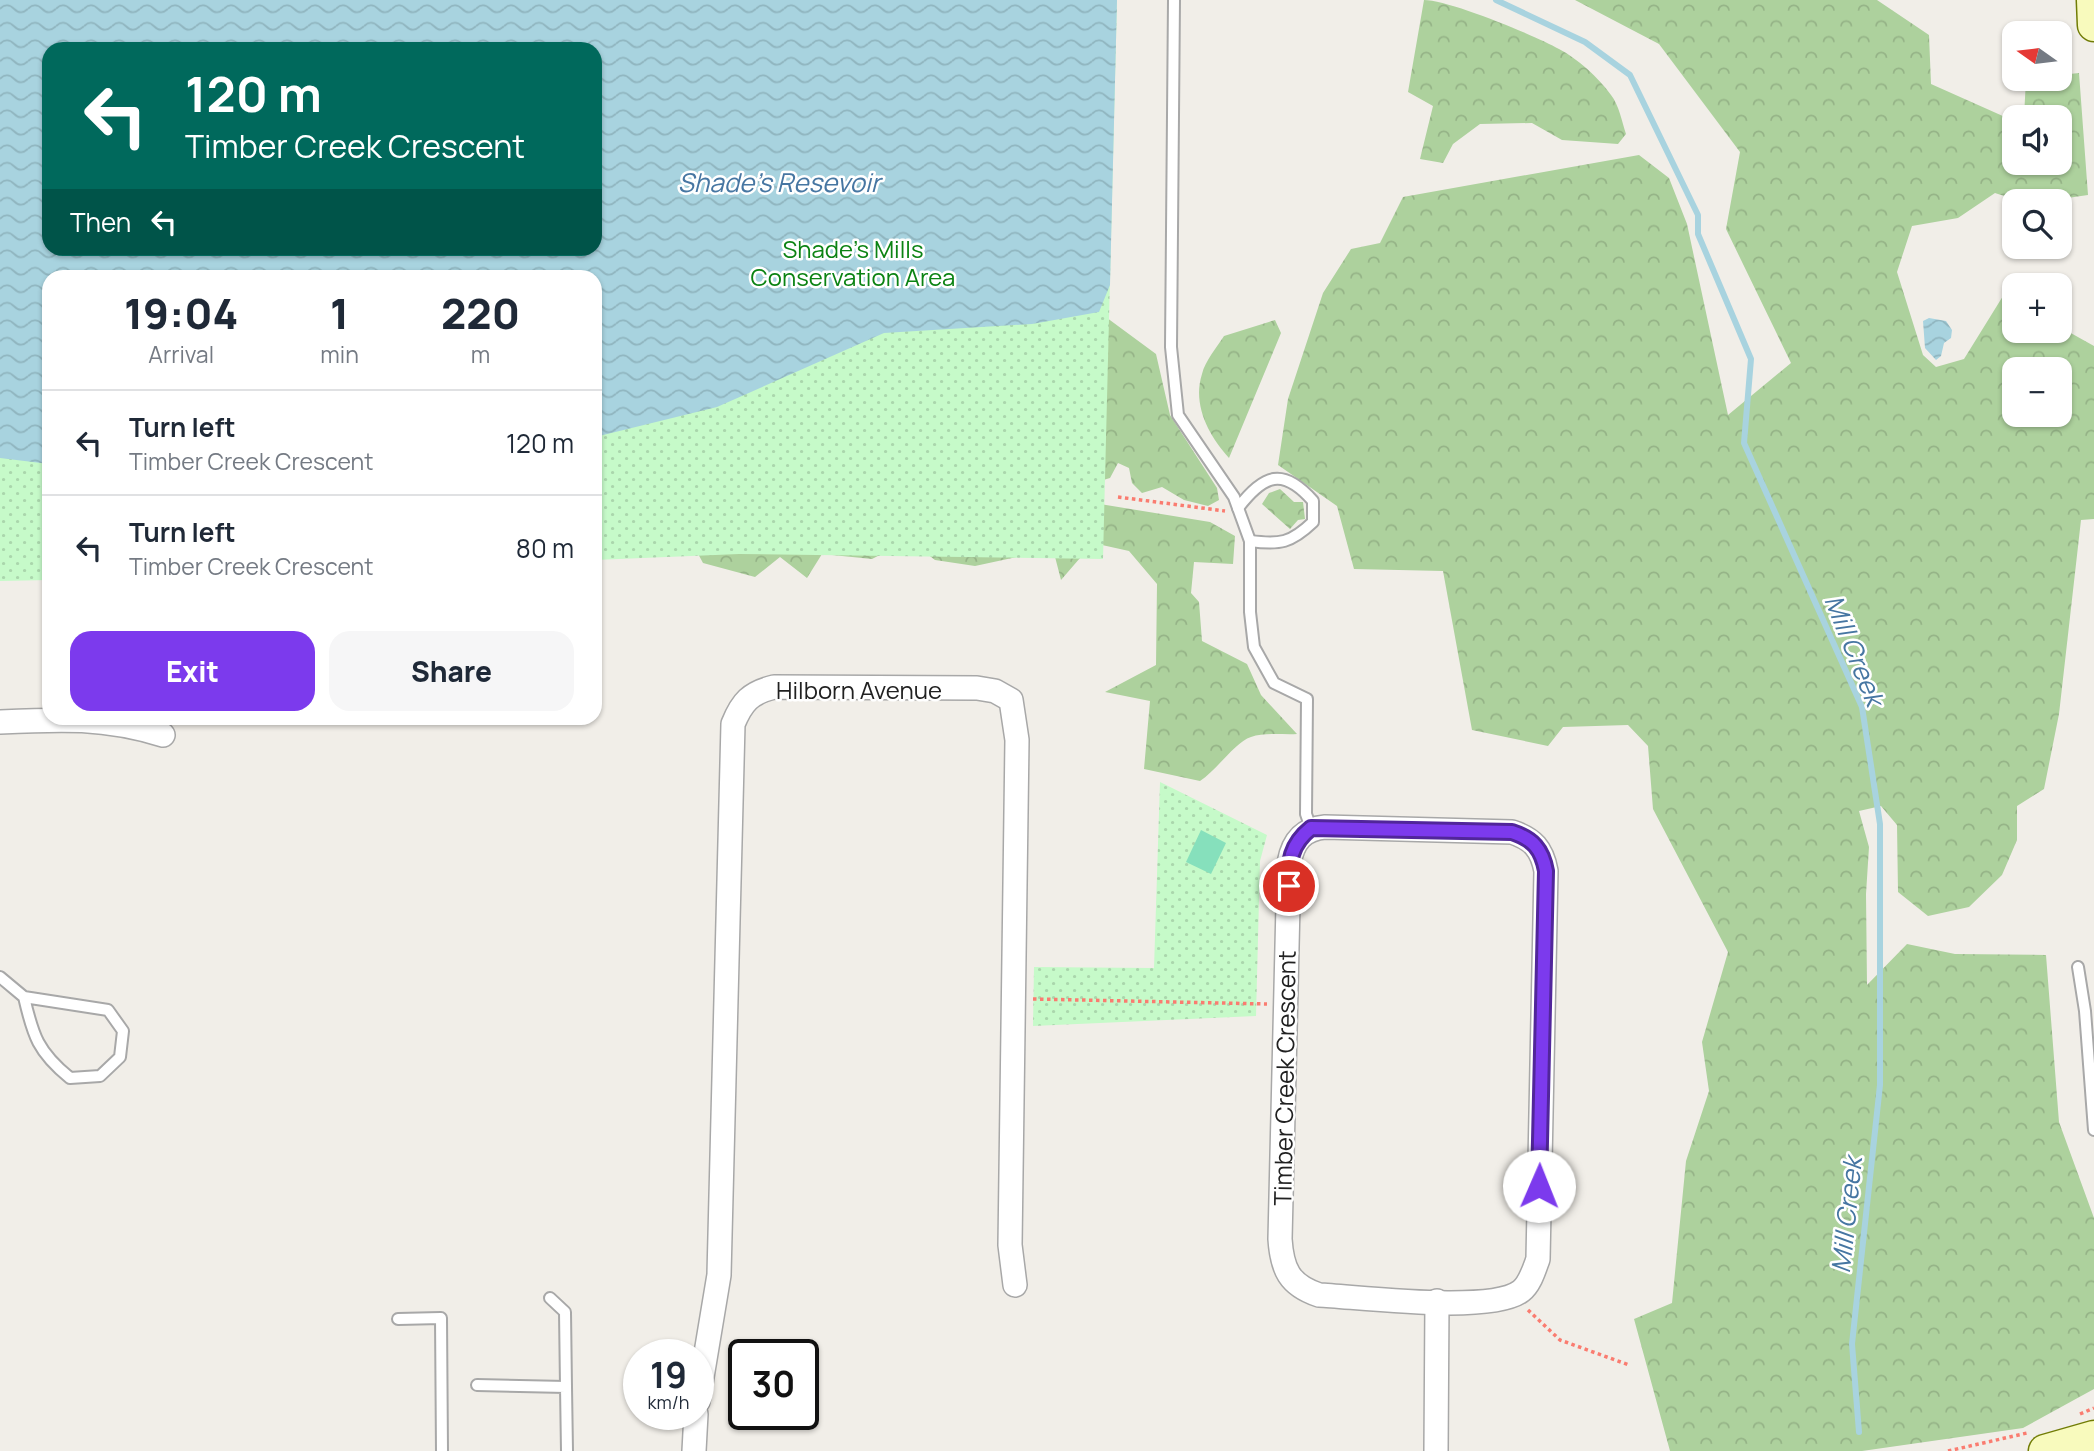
<!DOCTYPE html>
<meta charset="utf-8">
<style>
:root{--surface:#fff;--page:#f6f6f7;--text:#1f2937;--muted:#747a83;--line:#e0e1e3;--accent:#7c3aed}
body{margin:0;font-family:Manrope,sans-serif;background:var(--page);color:var(--text);height:100vh;display:flex;flex-direction:column;font-size:26px;white-space:nowrap}
*{box-sizing:border-box;margin:0}
p{font-size:23px;color:var(--muted)}
.icon{flex:none;width:38px;height:38px;fill:none;stroke:currentColor;stroke-width:2;stroke-linecap:round;stroke-linejoin:round}
.map{position:relative;flex:1;overflow:hidden}
.sheet{position:absolute;left:42px;top:270px;width:560px;height:455px;display:flex;flex-direction:column;background:var(--surface);border-radius:21px;box-shadow:0 2px 5px #0004}
.sheet>*{flex:none}
.top-card{position:absolute;left:42px;top:42px;width:560px;height:214px;border-radius:21px;box-shadow:0 2px 5px #0004;background:#00695c;color:#fff;overflow:hidden}
.needle{width:46px;rotate:284deg}
.tools{position:absolute;left:2002px;top:21px;display:grid;gap:14px}
.tools a{display:grid;place-items:center;width:70px;height:70px;border-radius:14px;background:var(--surface);box-shadow:0 2px 5px #0004;font-size:35px}
.speed{position:absolute;left:623px;top:1339px;display:flex;gap:14px;font-size:35px;font-weight:700;text-align:center}
.speed>*{display:grid;place-content:center;width:91px;height:91px;border-radius:50%;background:var(--surface);box-shadow:0 2px 5px #0004;line-height:1}
.speed small{font-size:18px;font-weight:400}
.speed .limit{border:4px solid #111;border-radius:10px;background:#fff;color:#111}
.pin{position:absolute;display:grid;place-items:center;width:60px;height:60px;color:#fff;margin:-30px;border:4px solid #fff;border-radius:50%;box-shadow:0 2px 7px #0007}
.me{position:absolute;width:77px;margin:-38px;rotate:1deg;stroke-linejoin:round;filter:drop-shadow(0 0 5px #0008)}
.turn{display:flex;align-items:center;gap:24px;height:147px;padding:0 28px;font-size:32px}
.turn .icon{width:91px;height:91px;stroke-width:2.5}
.turn b{display:block;font-size:49px;line-height:60px}
.then{display:flex;align-items:center;height:66px;padding:0 28px;background:#0003;gap:14px;font-size:26px}
.eta{display:flex;justify-content:space-evenly;align-items:center;height:119px;text-align:center}
.eta b{font-size:42px;font-weight:800;line-height:49px}
.button{display:flex;gap:14px;margin-top:auto;padding:14px 28px}
.button a{flex:1;height:80px;border-radius:21px;background:var(--accent);color:#fff;font-size:28px;font-weight:800;line-height:80px;text-align:center}
.button a+a{background:var(--page);color:var(--text)}
ul{padding:0;list-style:none}
li{display:flex;align-items:center;gap:21px;height:105px;padding:0 28px;border-top:2px solid var(--line)}
li div{flex:1}
li b{display:block;font-size:26px}
li em{font-style:normal}
.map>svg:first-child{display:block}
.forest{fill:url(#forest-crowns);fill-rule:evenodd}
.park{fill:url(#park-dots);fill-rule:evenodd}
.pitch{fill:#86e0bc}
.water{fill:url(#water-waves);fill-rule:evenodd}
.lines{fill:none;stroke-linecap:round;stroke-linejoin:round}
.stream{stroke:#a8d3df;stroke-width:6}
.lane-casing{stroke:#a8a8a8;stroke-width:14}
.street-casing{stroke:#a8a8a8;stroke-width:26}
.secondary-casing{stroke:#717c05;stroke-width:35}
.path{stroke:#fa7c70;stroke-width:3.5;stroke-dasharray:3.5 3.5;stroke-linecap:butt}
.lane{stroke:#fff;stroke-width:10}
.street{stroke:#fff;stroke-width:23}
.secondary{stroke:#f8fabd;stroke-width:32}
.route-casing{stroke:#51269a;stroke-width:18}
.route{stroke:#7c3aed;stroke-width:12}
.labels{text-anchor:middle;dominant-baseline:central;stroke-width:5;stroke-linejoin:round;paint-order:stroke}
.park-label{font-size:24px;fill:#0b8313;stroke:#fff}
.street-label{font-size:24px;fill:#212121;stroke:#fff}
.water-label{font-size:26px;font-style:italic;fill:#4676a2;stroke:#fff}
</style>
<div class="map">
<svg width="2094" height="1451" viewBox="0 0 2094 1451">
<defs>
<pattern id="forest-crowns" width="20" height="18" patternUnits="userSpaceOnUse" patternTransform="scale(1.75)"><rect width="20" height="18" fill="#add19d"/><path d="M2 6a3 3 0 1 1 6 0M12 15a3 3 0 1 1 6 0" fill="none" stroke="#95b387"/></pattern>
<pattern id="park-dots" width="8" height="8" patternUnits="userSpaceOnUse" patternTransform="scale(1.75)"><rect width="8" height="8" fill="#c6fac9"/><path d="M2 2h.1M6 6h.1" fill="none" stroke="#aad6ac" stroke-width="1.8" stroke-linecap="round"/></pattern>
<pattern id="water-waves" width="16" height="10" patternUnits="userSpaceOnUse" patternTransform="scale(1.75)"><rect width="16" height="10" fill="#a8d3df"/><path d="M0 5q4-4 8 0t8 0" fill="none" stroke="#90b5bf"/></pattern>
</defs>
<rect width="100%" height="100%" fill="#f1eee8"/>
<!-- forest -->
<g class="forest">
<path d="M1424 0C1449 0 1534 35 1559 49 1578 59 1598 77 1611 95 1619 105 1622 122 1626 134L1618 144 1562 140 1532 123 1480 124 1453 144 1443 163 1420 159 1433 106 1408 92Z"/>
<path d="M1575 0H1877L1929 35 1931 84 2014 121V163H2060V117H2024L2026 79H2060V75L2079 73 2088 195C2053 200 2029 205 1995 193L1958 218 1912 226 1897 272 1923 355 1936 367 1964 359 2003 296 2014 302V331H2060V327L2094 346V519L2081 520 2059 714 2044 789 2017 806V840L2002 875 1969 907 1928 916 1898 892 1897 825 1881 806 1859 811 1869 847 1866 894 1867 985 1907 944 1955 954 2046 955 2059 1122 2094 1218V1389L2023 1428 1862 1451H1670L1634 1319 1672 1303 1686 1161 1709 1091 1702 1042 1728 952 1653 809 1648 746 1628 725 1563 727 1548 746 1472 730 1443 571 1354 569 1337 506 1278 465 1288 399 1323 293 1351 249 1380 243 1403 197 1639 155 1669 178 1687 224 1728 415 1791 363 1726 229 1740 152 1659 44ZM2060 369V415H2014V369Z"/>
<path d="M1099 312 1156 354 1170 415 1217 488 1219 500 1208 506 1184 500 1162 487 1142 493 1132 483 1129 468 1118 463 1110 478 1083 486 1100 504 1210 522 1235 536 1233 564 1194 562 1191 593 1199 602 1202 641 1247 664 1261 695 1297 734C1284 735 1264 732 1251 737 1235 742 1217 770 1200 781L1144 769 1150 701 1105 692 1156 665 1157 584 1129 551 1093 543 1061 580 1053 549 975 566 935 560 909 540 872 559 822 554 807 578 780 557 755 577 703 563 689 537Z"/>
<path d="M1275 320 1281 333 1229 458C1209 436 1192 405 1202 374 1205 361 1217 347 1224 336Z"/>
<polygon points="1280,489 1294,502 1303,502 1305,519 1298,520 1290,529 1262,504 1269,493"/>
</g>
<!-- park -->
<g class="park">
<path d="M0 0H1117L1103 559 739 554 595 560V276H49V580L0 581ZM49 49H595V248H49Z"/>
<polygon points="1160,782 1267,835 1260,861 1256,1016 1033,1026 1034,967 1154,968"/>
</g>
<!-- pitch -->
<polygon class="pitch" points="1201,830 1226,843 1211,874 1186,862"/>
<!-- water -->
<g class="water">
<path d="M0 0H1117L1110 285 1099 312 1032 324 884 333 717 407 595 437V276H49V464L0 458ZM49 49H595V248H49Z"/>
<polygon points="1929,318 1946,321 1952,330 1951,338 1944,343 1941,356 1936,360 1925,348 1923,321"/>
</g>
<g class="lines">
<!-- stream -->
<polyline class="stream" points="1496,0 1585,42 1630,75 1698,215 1698,234 1751,359 1744,443 1862,707 1880,824 1880,1085 1852,1344 1859,1432"/>
<!-- lane casing -->
<g class="lane-casing">
<g id="lane">
<polyline points="1174,0 1171,347 1178,415 1234,497 1250,541 1250,612 1254,647 1274,683 1307,699 1306,814 1311,828"/>
<path d="M1238 508C1264 474 1283 467 1313 501V522C1291 543 1280 545 1250 541"/>
<polyline points="2078,967 2085,1011 2094,1130"/>
<path d="M0 977 24 997 108 1010 123 1031 120 1057 100 1076 70 1078C38 1052 33 1036 24 997"/>
<polyline points="550,1298 565,1312 566,1387"/>
<polyline points="398,1319 441,1318 442,1451"/>
<polyline points="477,1385 566,1387 567,1451"/>
</g>
</g>
<!-- street casing -->
<g class="street-casing">
<g id="street">
<path d="M0 722C61 719 104 717 163 735"/>
<path d="M1325 827 1512 832C1533 839 1542 849 1546 871L1538 1259C1534 1270 1530 1284 1521 1291 1491 1314 1360 1297 1319 1295 1289 1285 1282 1269 1280 1239L1289 863C1293 841 1303 829 1325 827Z"/>
<path d="M698 1401 719 1275 733 724C742 702 750 693 774 687L977 688 995 691 1011 700 1017 740 1010 1245 1015 1285"/>
<polyline points="694,1451 696,1414"/>
<polyline points="1436,1451 1437,1301"/>
</g>
</g>
<!-- secondary casing -->
<g class="secondary-casing">
<g id="secondary">
<polyline points="2093,0 2094,25"/>
<polyline points="2045,1451 2094,1437"/>
</g>
</g>
<!-- path -->
<g class="path">
<polyline points="1118,497 1225,511"/>
<polyline points="1033,999 1267,1004"/>
<polyline points="1528,1310 1560,1340 1629,1365"/>
<polyline points="2080,1414 2094,1408"/>
<polyline points="1948,1451 2027,1433"/>
</g>
<!-- lane -->
<use href="#lane" class="lane"/>
<!-- street -->
<use href="#street" class="street"/>
<!-- secondary -->
<use href="#secondary" class="secondary"/>
</g>
<g class="lines">
<!-- route casing -->
<g class="route-casing">
<path id="route" d="M1289 886C1289 861 1290 845 1311 828L1512 832C1533 839 1542 849 1546 871L1539 1186"/>
</g>
<!-- route -->
<use href="#route" class="route"/>
</g>
<g class="labels">
<!-- park labels -->
<g class="park-label">
<text x="853" y="248">Shade’s Mills<tspan x="853" dy="28">Conservation Area</tspan></text>
</g>
<!-- street labels -->
<g class="street-label">
<text x="859" y="689">Hilborn Avenue</text>
<text transform="translate(1284 1078) rotate(-89)">Timber Creek Crescent</text>
</g>
<!-- water labels -->
<g class="water-label">
<text x="779" y="182">Shade’s Resevoir</text>
<text transform="translate(1855 650) rotate(68)">Mill Creek</text>
<text transform="translate(1846 1215) rotate(-84)">Mill Creek</text>
</g>
</g>
</svg>
<div class="tools">
<a><svg class="needle" viewBox="-14 -14 28 28"><path d="M0-13l5 13h-10z" fill="#e53935"/><path d="M0 13l5-13h-10z" fill="#747a83"/></svg></a>
<a><svg class="icon" aria-label="sound" viewBox="0 0 24 24"><path d="M4 9h4l5-4v14l-5-4H4zM17 9q2 3 0 6"/></svg></a>
<a><svg class="icon" aria-label="search" viewBox="0 0 24 24"><circle cx="10" cy="10" r="6"/><path d="M15 15l6 6"/></svg></a>
<a>+</a>
<a>−</a>
</div>
<div class="speed"><div>19<small>km/h</small></div><div class="limit">30</div></div>
<div class="pin" style="left:1289px;top:886px;background:#d93025"><svg class="icon" aria-label="arrive" viewBox="0 0 24 24"><path d="M6 21V4h12l-3 4 3 4H6"/></svg></div>
<svg class="me" style="left:1539px;top:1186px" viewBox="-20 -20 40 40"><circle r="19" fill="#fff"/><path d="M0-13L10 11 0 6-10 11z" fill="#7c3aed"/></svg>
<div class="top-card">
<div class="turn"><svg class="icon" aria-label="left" viewBox="0 0 24 24"><path d="M17 20v-9H6M10 6l-5 5 5 5"/></svg><div><b>120 m</b>Timber Creek Crescent</div></div>
<div class="then">Then<svg class="icon" aria-label="left" viewBox="0 0 24 24"><path d="M17 20v-9H6M10 6l-5 5 5 5"/></svg></div>
</div>
<section class="sheet">
<div class="eta">
<div><b>19:04</b><p>Arrival</p></div>
<div><b>1</b><p>min</p></div>
<div><b>220</b><p>m</p></div>
</div>
<ul>
<li><svg class="icon" aria-label="left" viewBox="0 0 24 24"><path d="M17 20v-9H6M10 6l-5 5 5 5"/></svg><div><b>Turn left</b><p>Timber Creek Crescent</p></div><em>120 m</em></li>
<li><svg class="icon" aria-label="left" viewBox="0 0 24 24"><path d="M17 20v-9H6M10 6l-5 5 5 5"/></svg><div><b>Turn left</b><p>Timber Creek Crescent</p></div><em>80 m</em></li>
</ul>
<div class="button"><a>Exit</a><a>Share</a></div>
</section>
</div>
